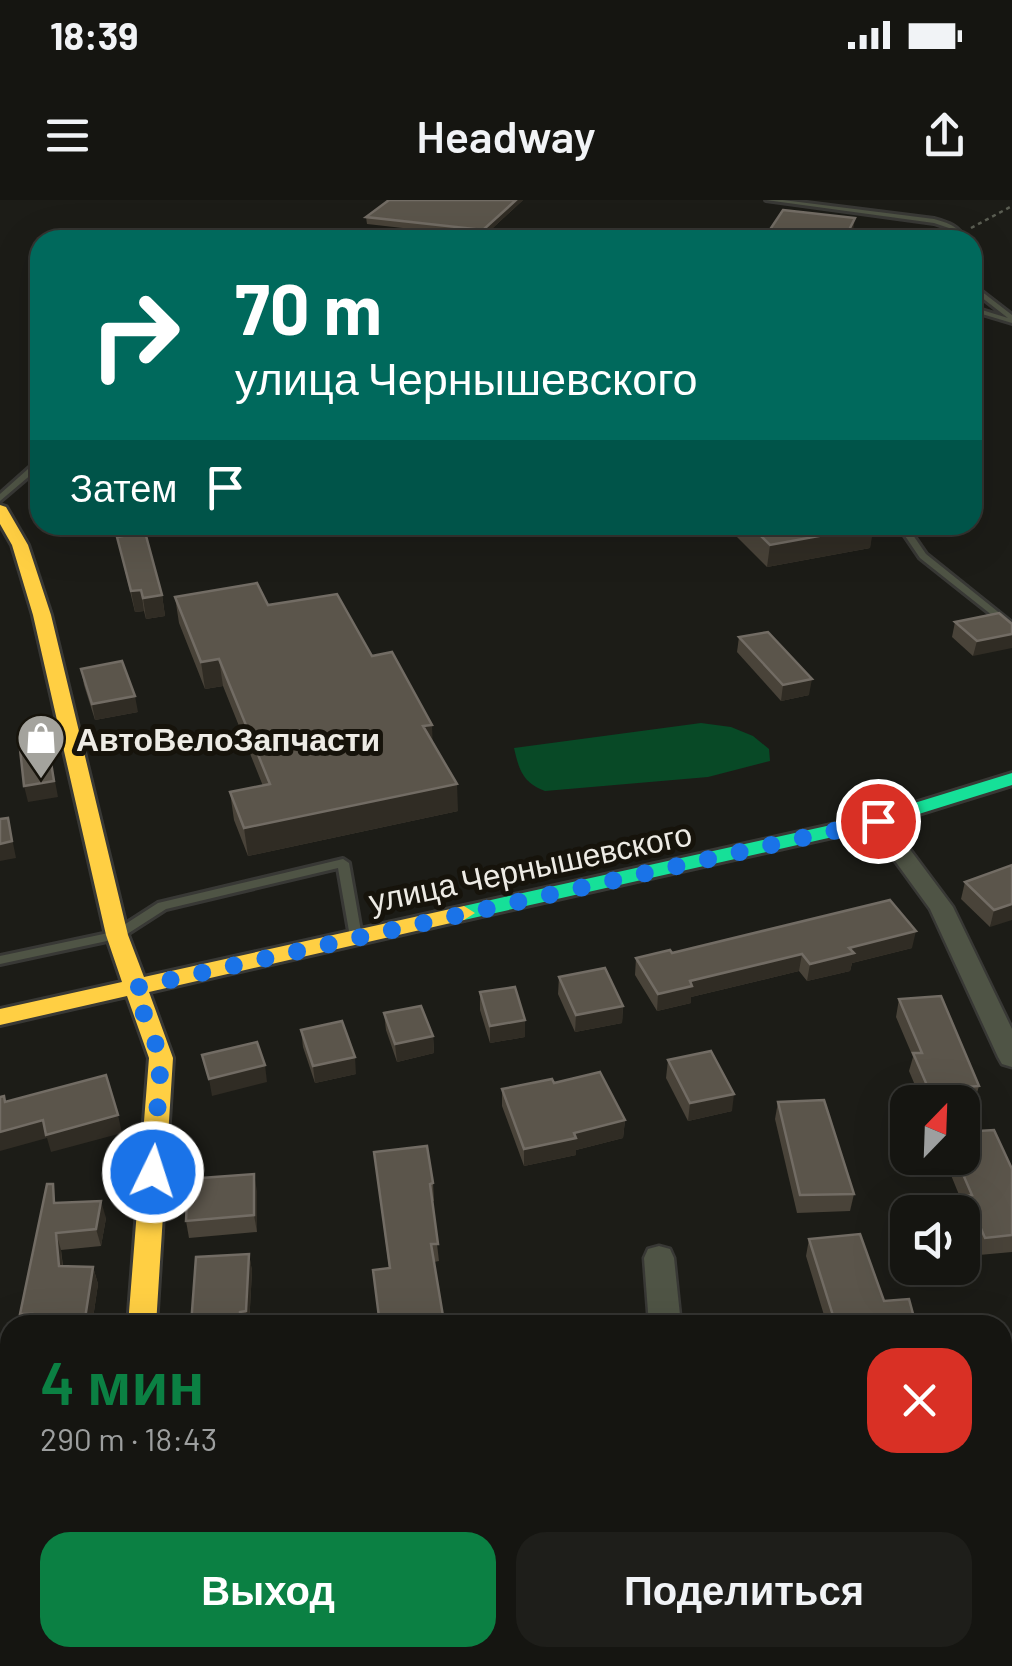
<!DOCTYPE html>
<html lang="ru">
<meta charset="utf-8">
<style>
:root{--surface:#151511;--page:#1e1e1a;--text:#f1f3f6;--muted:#9d9f9f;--line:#343431;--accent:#0b8043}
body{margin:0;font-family:Barlow,sans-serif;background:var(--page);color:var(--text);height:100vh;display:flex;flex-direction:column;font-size:38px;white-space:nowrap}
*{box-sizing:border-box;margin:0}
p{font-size:32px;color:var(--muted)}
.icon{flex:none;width:55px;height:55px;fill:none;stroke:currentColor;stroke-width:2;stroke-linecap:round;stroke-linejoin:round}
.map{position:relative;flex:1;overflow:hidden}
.drawer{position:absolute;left:0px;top:1115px;width:1012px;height:352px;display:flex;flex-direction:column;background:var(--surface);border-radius:30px 30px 0 0;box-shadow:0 10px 40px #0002,0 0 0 2px var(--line)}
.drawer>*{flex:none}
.guide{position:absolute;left:30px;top:30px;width:952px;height:305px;border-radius:30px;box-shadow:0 10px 40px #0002,0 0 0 2px var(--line);background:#00695c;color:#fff;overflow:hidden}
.needle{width:65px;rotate:23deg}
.fabs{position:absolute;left:890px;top:885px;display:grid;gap:20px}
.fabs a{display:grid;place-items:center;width:90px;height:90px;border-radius:20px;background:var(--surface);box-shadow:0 10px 40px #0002,0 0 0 2px var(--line);font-size:50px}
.pin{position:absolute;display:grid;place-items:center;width:85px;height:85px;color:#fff;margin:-42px;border:5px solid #fff;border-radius:50%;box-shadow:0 2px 10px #0007}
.me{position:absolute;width:110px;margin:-55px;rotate:4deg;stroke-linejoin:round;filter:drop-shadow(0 0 8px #0008)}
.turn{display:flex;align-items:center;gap:35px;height:210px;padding:0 40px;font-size:45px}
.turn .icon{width:130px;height:130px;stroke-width:2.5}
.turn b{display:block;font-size:70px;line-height:85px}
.then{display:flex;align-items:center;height:95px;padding:0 40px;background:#0003;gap:20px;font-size:38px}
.round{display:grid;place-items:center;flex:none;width:105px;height:105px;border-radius:30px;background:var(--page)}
.headline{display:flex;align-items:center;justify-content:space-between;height:170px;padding:0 40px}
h1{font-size:60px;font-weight:600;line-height:75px;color:var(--accent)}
.cta{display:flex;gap:20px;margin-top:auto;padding:20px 40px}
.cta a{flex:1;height:115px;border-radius:30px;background:var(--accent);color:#fff;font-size:40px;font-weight:600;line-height:115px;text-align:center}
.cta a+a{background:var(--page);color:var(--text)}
.status{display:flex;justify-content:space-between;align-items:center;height:70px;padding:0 50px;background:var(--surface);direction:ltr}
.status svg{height:28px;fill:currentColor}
header{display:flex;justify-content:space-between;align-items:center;height:130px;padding:0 40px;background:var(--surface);font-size:45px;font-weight:600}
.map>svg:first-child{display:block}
.water{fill:#084926}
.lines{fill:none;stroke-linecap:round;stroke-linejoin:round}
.lane-casing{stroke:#383835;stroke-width:6}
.street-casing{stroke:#383835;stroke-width:5}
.fast-casing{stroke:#383835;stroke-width:6}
.slow-casing{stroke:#383835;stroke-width:6}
.path{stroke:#5a5d52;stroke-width:2.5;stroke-dasharray:4 4;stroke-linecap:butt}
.lane{fill:#4f5445;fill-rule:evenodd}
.street{fill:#4f5445;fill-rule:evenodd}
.fast{fill:#16e098;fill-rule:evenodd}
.slow{fill:#ffcf43;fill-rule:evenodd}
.wall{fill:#494339}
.shaded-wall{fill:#302c24}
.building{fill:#5b554b;stroke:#726c64;stroke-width:2.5}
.route{stroke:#1a73e8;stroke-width:18;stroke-dasharray:0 32.4}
.labels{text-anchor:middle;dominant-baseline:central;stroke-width:10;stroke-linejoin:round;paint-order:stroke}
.poi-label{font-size:32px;font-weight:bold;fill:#edebe5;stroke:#16130b;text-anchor:start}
.street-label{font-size:32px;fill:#edebe5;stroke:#16130b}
</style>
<div class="status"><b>18:39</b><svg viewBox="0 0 49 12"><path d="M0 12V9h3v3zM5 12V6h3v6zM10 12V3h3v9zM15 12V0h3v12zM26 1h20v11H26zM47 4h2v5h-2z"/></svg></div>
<header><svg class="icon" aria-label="menu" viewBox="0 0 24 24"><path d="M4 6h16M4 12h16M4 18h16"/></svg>Headway<svg class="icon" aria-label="share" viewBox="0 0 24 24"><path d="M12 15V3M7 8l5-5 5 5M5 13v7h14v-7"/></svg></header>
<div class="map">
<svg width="1012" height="1466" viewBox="0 0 1012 1466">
<rect width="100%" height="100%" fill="#1c1c17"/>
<!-- water -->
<path class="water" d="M701 523 731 527 753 536 769 549 770 561 708 577 545 591C523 583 519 570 514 548Z"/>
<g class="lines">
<!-- lane casing -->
<g class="lane-casing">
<g id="lane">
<path d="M766 0H783L934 19C948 23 959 26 965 40H959L949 28 934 23Z"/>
<polygon points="972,84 1012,115 1012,123 972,111 972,107 1008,118 972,90"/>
<polygon points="37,261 40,261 40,267 0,301 0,294"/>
<polygon points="900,325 906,325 926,354 1012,423 1012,431 920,358 899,327"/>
<polygon points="343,659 349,663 362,737 360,740 356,741 350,737 338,668 166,709 121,738 0,764 0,756 113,732 158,703"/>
</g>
</g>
<!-- street casing -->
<g class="street-casing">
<g id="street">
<polygon points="877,614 885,616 953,707 1012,829 1012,867 1002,864 998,857 930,709 866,621"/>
<polygon points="659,1046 670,1049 674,1058 681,1125 649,1125 644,1058 648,1049"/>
<polygon points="1012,1302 1012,1336 1002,1337 1002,1303"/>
<polygon points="10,1383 10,1419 0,1420 0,1384"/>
<rect x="99" y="1458" width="38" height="8"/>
<polygon points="690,1458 728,1458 730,1466 692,1466"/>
</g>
</g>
<!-- fast casing -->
<g class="fast-casing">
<polygon id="fast" points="1012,573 1012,585 877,627 464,720 453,713 464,706 872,616"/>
</g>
<!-- slow casing -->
<g class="slow-casing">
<polygon id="slow" points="0,305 6,307 28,345 51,415 128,735 144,777 464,706 475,713 464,720 149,792 173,858 156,1125 128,1125 149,858 127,796 0,825 0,809 122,782 106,735 33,415 12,345 0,324"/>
</g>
<!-- path -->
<polyline class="path" points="971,28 1012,6"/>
<!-- lane -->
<use href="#lane" class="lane"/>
<!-- street -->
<use href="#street" class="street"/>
<!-- fast -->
<use href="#fast" class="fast"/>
<!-- slow -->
<use href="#slow" class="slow"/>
</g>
<!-- wall -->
<g class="wall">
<polygon points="389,0 523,0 483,37 367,24 366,17"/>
<polygon points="736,325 872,325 870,348 767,367 735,335"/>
<polygon points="117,337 162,395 165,416 146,419 144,411 135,412"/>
<polygon points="175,397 268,405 372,456 432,542 458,611 248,656 234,620 230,592 263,586 223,486 205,489 179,423"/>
<polygon points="999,413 973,456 952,437 955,422"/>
<polygon points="739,437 809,495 781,501 737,452"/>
<polygon points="81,469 138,512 95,520 84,485"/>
<polygon points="1012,665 990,727 961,699 965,682"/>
<polygon points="912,748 852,763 850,771 807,781 799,771 691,797 691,803 657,811 635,775 636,758 672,753"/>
<polygon points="559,777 623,806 622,823 575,832 558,794"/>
<polygon points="480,792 525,820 525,837 490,843 480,810"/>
<polygon points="899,799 979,886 974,903 922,902 909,871 913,857 896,817"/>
<polygon points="384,813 433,836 434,853 397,862 386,830"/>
<polygon points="301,830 356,874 315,883 303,847"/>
<polygon points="668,860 732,911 688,921 666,878"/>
<polygon points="554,883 625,920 623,938 576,950 576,955 524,966 502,906 502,889"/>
<polygon points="778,902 854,994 850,1011 797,1013 775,919"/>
<polygon points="374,952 433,983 434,1001 432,1001 439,1061 434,1062 443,1125 379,1125 389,1068"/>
<polygon points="944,958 962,958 1012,969 1012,1052 979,1055 962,1014 964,1007"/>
<polygon points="257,991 257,1032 189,1038 186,1021"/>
<polygon points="58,1003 106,1018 101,1046 61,1050 63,1066 93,1067 98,1084 92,1125 23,1125 20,1114"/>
<polygon points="809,1039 884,1101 916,1125 827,1125 806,1056"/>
<polygon points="249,1054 252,1071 249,1125 191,1125"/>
<polygon points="1012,1373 1012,1452 1002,1452 1002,1374"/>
<polygon points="577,1458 632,1458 578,1465"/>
</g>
<!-- shaded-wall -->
<g class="shaded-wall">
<polygon points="516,0 523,0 483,37 483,30"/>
<polygon points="855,18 853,31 849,40 844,40"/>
<polygon points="874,326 870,348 767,367 770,345"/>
<polygon points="141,390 144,411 135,412 131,391"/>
<polygon points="162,395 165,416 146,419 143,398"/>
<polygon points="1012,434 1012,448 973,456 977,441"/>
<polygon points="219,459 223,486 205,489 201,462"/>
<polygon points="812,479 809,495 781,501 783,485"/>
<polygon points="135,496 138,512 95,520 92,504"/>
<polygon points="432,525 433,552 423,526"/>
<polygon points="48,544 58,597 28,602 24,586"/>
<polygon points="457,584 458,611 248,656 244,628"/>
<polygon points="8,618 16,658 0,661 0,644"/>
<polygon points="1012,704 1012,720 990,727 994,710"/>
<polygon points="916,731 912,748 852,763 850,771 807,781 810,764 849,748"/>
<polygon points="802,754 799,771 691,797 691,803 657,811 658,794 690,781"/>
<polygon points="623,806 622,823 575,832 576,815"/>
<polygon points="525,820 525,837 490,843 490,826"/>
<polygon points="433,836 434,853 397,862 395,844"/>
<polygon points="355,857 356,874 315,883 313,866"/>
<polygon points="265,865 267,882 212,896 209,879"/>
<polygon points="734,894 732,911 688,921 690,903"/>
<polygon points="118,915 122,933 51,952 47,938 0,951 0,932 43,920"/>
<polygon points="625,920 623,938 576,950 576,955 524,966 524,949 574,933"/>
<polygon points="254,974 257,991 257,1032 254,1015"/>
<polygon points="101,1001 106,1018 101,1046 96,1029"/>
<polygon points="56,1033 61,1050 64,1084 59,1066"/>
<polygon points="249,1054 252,1071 249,1125 246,1111"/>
<polygon points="93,1067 98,1084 92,1125 84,1125"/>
<polygon points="50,1458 56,1458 57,1466 49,1466"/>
<rect x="222" y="1458" width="4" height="8"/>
</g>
<!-- building -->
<g class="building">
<polygon points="389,0 516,0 483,30 366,17"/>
<polygon points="783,10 855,18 844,40 763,40"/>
<polygon points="750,325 872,325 874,326 770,345"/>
<polygon points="145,332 162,395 143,398 141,390 131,391 117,337"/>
<polygon points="257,383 268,405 337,394 372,456 392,452 432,525 423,526 457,584 244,628 230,592 270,584 219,459 201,462 175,397"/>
<polygon points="999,413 1012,424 1012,434 977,441 955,422"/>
<polygon points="768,432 812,479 783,485 739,437"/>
<polygon points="122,461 135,496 92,504 81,469"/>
<polygon points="48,544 54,581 24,586 20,549"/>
<polygon points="8,618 12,641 0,644 0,619"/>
<polygon points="1012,665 1012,704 994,710 965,682"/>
<polygon points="890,700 916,731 849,748 854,753 810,764 802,754 690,781 692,786 658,794 636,758 670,750 672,753"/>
<polygon points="605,768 623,806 576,815 559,777"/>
<polygon points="515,787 525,820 490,826 480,792"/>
<polygon points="941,796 979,886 929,890 913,853 922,853 899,799"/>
<polygon points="421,806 433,836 395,844 384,813"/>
<polygon points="342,821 355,857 313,866 301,830"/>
<polygon points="257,842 265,865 209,879 202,855"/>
<polygon points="711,851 734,894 690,903 668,860"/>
<polygon points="600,872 625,920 574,933 576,938 524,949 502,889 552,879 554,883"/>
<polygon points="106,875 118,915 46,935 43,920 0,932 0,897 4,896 5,902"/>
<polygon points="824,900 854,994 800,995 778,902"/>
<polygon points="994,930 1012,969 1012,1035 985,1038 967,996 972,995 956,958 962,958 962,932"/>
<polygon points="427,946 433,983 430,984 438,1044 431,1044 443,1116 437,1117 438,1125 380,1125 373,1070 390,1068 374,952"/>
<polygon points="254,974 254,1015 186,1021 188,979"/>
<polygon points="47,984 53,984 54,1003 101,1001 96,1029 56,1033 59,1066 93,1067 84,1125 30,1125 32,1114 20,1114"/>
<polygon points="860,1034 884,1101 909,1099 916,1125 836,1125 809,1039"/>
<polygon points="249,1054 246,1111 240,1112 240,1125 191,1125 196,1057"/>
<polygon points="1012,1373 1012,1436 1002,1437 1002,1374"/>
<polygon points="10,1450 10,1458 50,1458 49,1466 0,1466 0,1451"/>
<polygon points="164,1458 222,1458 222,1466 163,1466"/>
<polygon points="305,1458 367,1458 368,1466 305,1466"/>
<polygon points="436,1458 502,1458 503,1466 437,1466"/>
</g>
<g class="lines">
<!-- route -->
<polyline class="route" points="153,972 161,858 134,788 878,621"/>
</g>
<!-- icons -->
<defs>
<g id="shop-pin" transform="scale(2.5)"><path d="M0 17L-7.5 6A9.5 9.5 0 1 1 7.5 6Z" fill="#a4a39d" stroke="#16130b"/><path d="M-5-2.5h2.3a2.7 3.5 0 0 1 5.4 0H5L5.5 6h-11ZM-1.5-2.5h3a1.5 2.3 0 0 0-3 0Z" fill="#fff"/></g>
</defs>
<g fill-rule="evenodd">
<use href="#shop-pin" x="41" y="538"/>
</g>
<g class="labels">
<!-- poi labels -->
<g class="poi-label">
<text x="76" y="538">АвтоВелоЗапчасти</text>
</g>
<!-- street labels -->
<g class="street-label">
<text transform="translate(530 666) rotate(-12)">улица Чернышевского</text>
</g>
</g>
</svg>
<div class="fabs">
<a><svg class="needle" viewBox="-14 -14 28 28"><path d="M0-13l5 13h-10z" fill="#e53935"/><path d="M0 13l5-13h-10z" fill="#9d9f9f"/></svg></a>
<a><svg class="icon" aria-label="sound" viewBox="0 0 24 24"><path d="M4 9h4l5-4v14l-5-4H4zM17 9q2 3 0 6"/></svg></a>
</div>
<div class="pin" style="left:878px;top:621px;background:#d93025"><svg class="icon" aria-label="arrive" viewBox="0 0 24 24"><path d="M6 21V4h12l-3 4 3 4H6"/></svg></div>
<svg class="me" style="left:153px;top:972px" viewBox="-20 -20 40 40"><circle r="17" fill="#1a73e8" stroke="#fff" stroke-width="3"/><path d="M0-11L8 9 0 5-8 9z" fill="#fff"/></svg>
<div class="guide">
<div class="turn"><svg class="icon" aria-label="right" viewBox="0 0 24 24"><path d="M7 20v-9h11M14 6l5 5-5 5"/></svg><div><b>70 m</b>улица Чернышевского</div></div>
<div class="then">Затем<svg class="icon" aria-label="arrive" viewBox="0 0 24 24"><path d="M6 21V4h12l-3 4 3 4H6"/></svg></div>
</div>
<section class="drawer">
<div class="headline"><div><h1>4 мин</h1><p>290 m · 18:43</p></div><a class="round" style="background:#d93025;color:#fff"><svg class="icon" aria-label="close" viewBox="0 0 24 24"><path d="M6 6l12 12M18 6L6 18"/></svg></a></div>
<div class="cta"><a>Выход</a><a>Поделиться</a></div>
</section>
</div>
